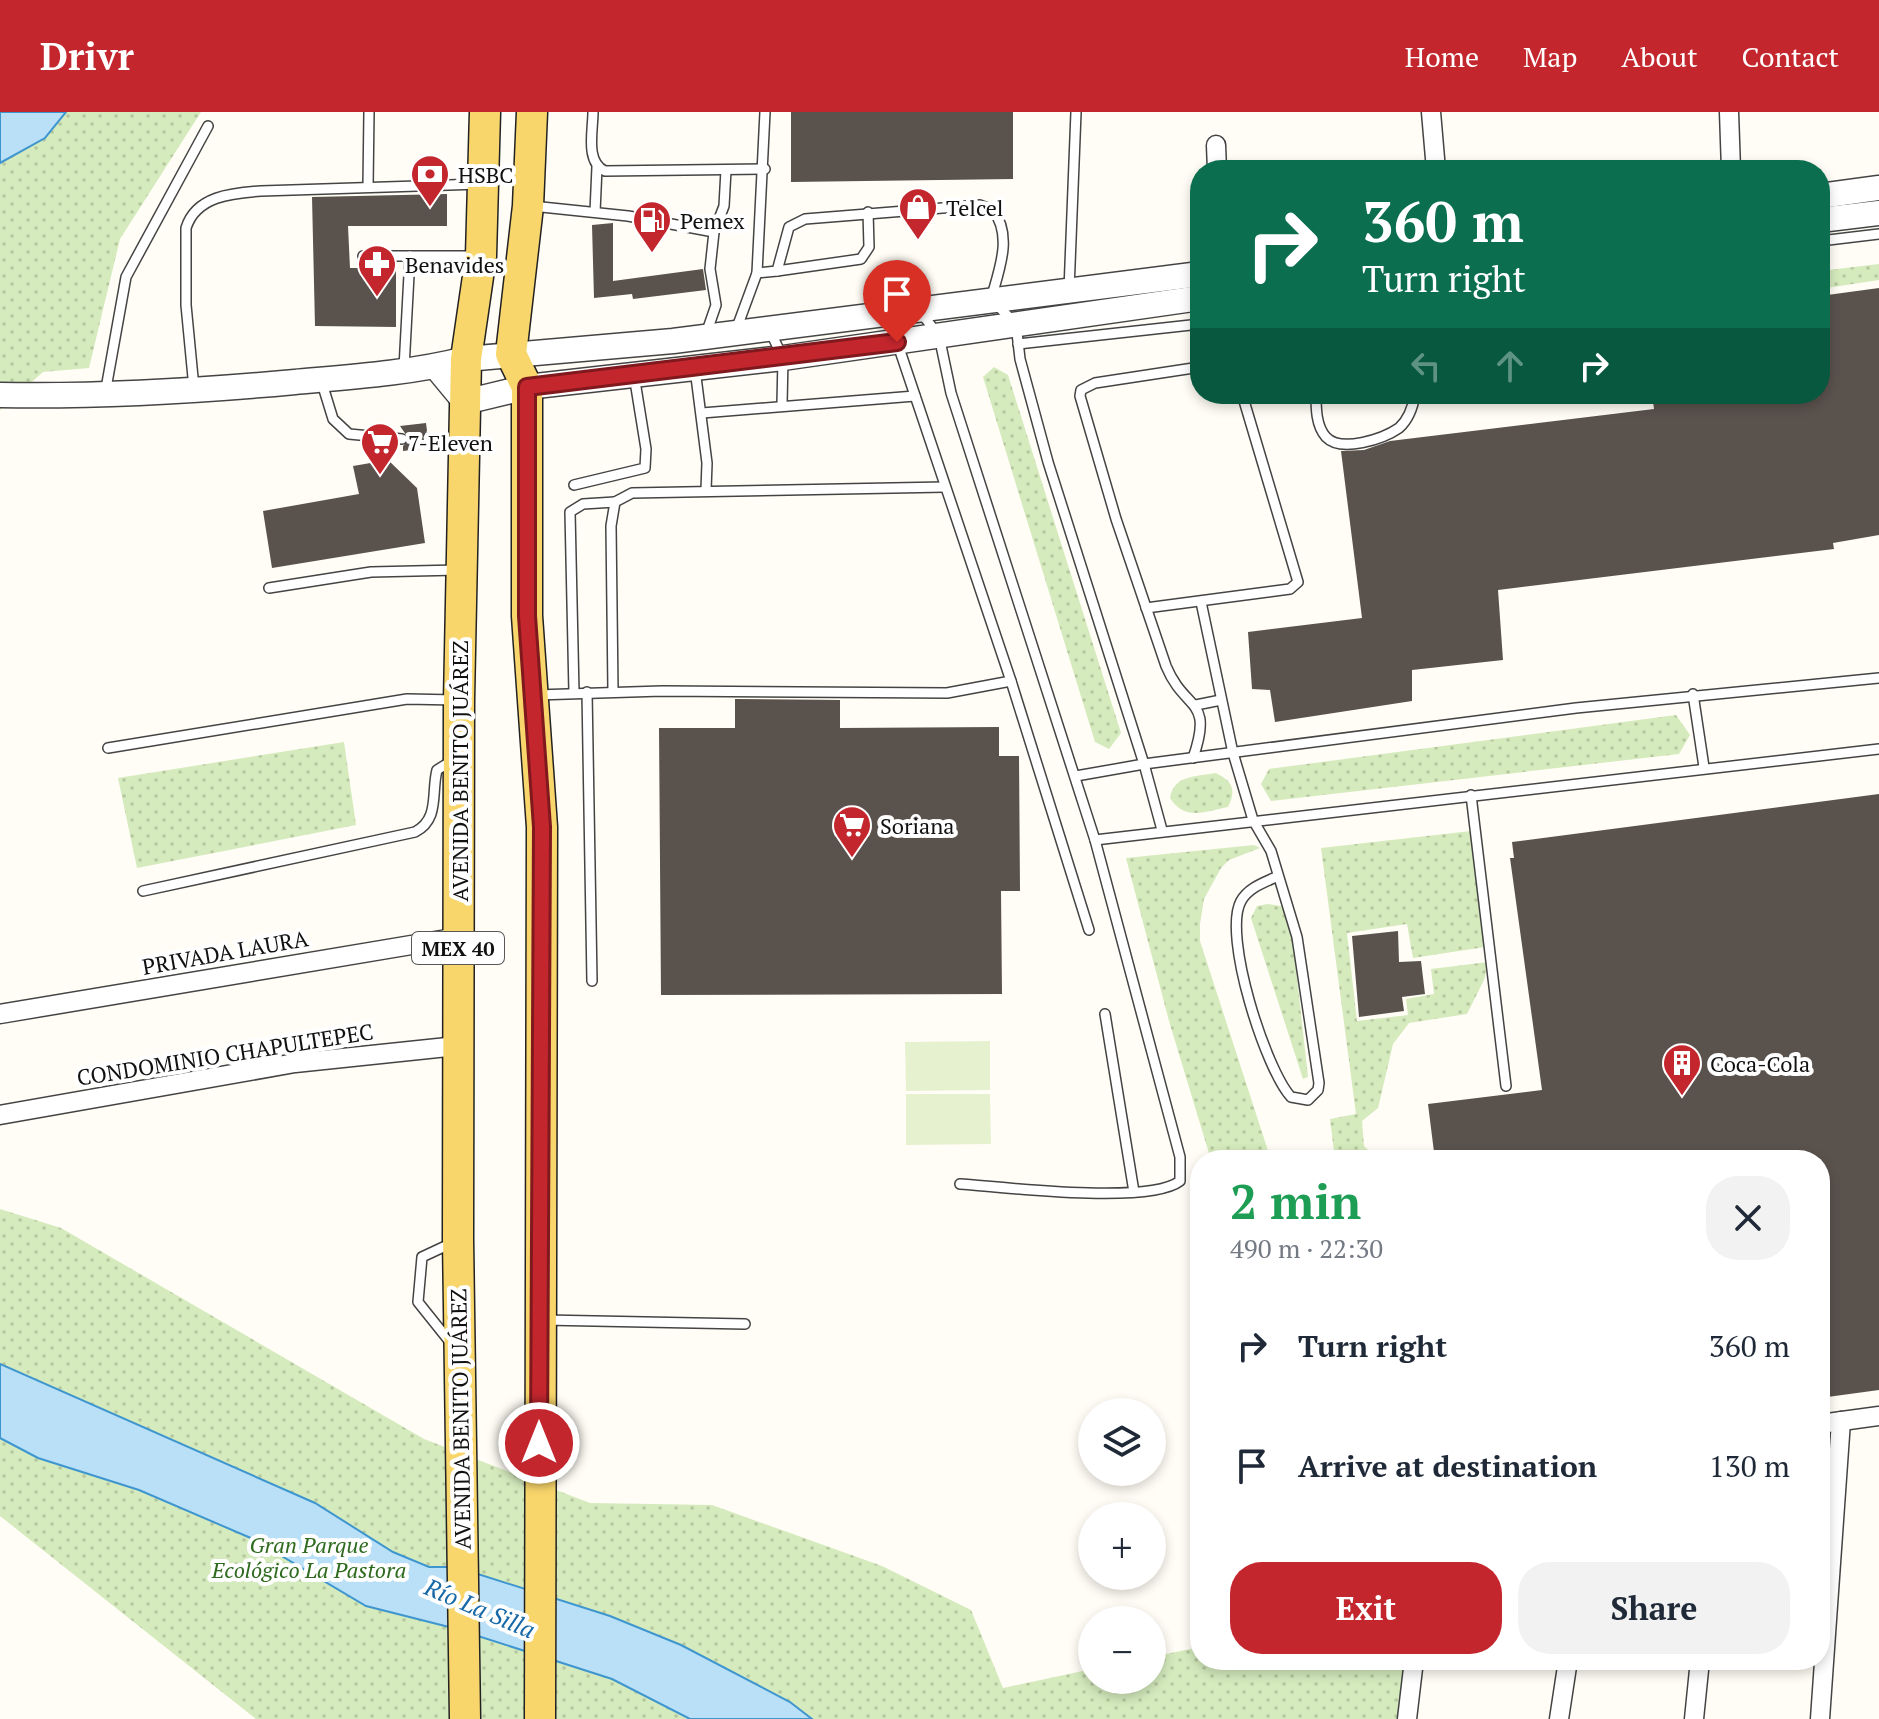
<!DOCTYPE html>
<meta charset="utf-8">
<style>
:root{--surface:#fff;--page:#f2f2f3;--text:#1f2937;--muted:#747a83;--accent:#c4262e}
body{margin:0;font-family:"PT Serif",serif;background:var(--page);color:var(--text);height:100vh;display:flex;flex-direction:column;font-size:30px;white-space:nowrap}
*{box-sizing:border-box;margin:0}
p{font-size:26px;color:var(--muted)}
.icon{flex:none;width:44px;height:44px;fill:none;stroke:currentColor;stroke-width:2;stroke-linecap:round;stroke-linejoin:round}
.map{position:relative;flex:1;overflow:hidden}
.panel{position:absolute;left:1190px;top:1038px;width:640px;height:520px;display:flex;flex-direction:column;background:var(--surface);border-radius:32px;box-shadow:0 4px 12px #0003}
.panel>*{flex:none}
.hud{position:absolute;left:1190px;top:48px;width:640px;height:244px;border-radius:32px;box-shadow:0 4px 12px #0003;background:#0b6e4f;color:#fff;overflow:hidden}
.fabs{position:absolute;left:1078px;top:1286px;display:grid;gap:16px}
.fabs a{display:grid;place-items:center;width:88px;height:88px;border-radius:50%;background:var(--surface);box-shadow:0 4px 12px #0003;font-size:40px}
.pin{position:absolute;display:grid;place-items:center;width:68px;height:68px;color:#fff;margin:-82px -34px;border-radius:50% 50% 50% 0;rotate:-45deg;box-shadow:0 0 8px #0007}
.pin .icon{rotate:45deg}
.me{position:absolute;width:88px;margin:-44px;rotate:0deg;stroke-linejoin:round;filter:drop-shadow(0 0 6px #0008)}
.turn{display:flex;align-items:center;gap:28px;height:168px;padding:0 40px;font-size:36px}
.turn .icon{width:104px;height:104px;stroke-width:2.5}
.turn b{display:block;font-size:56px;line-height:68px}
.lanes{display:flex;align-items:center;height:76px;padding:0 40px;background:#0003;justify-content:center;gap:40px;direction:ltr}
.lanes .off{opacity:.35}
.round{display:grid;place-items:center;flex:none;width:84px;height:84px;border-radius:32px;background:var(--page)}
.summary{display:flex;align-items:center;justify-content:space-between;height:136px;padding:0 40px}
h1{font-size:48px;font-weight:700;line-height:60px;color:#1e9e55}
.primary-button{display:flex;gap:16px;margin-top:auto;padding:16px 40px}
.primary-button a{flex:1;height:92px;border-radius:32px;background:var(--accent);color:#fff;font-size:32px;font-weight:700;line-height:92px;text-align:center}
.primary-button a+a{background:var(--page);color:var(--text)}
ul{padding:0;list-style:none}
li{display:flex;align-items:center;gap:24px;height:120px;padding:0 40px}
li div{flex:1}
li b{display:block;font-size:30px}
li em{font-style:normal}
header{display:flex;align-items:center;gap:48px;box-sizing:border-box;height:112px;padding:0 40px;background:var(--accent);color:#fff}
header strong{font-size:38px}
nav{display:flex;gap:44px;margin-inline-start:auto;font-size:28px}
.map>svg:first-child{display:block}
.grass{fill:url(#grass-dots)}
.pitch{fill:#e6f2cf}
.water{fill:#b9e0f7;stroke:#3f96cf;stroke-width:2}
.building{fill:#5a524d}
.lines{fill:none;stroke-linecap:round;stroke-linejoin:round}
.service-casing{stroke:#444;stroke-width:12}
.minor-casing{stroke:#444;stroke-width:21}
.tertiary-casing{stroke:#444;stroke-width:27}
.primary-casing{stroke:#222;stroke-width:33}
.service{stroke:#fff;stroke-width:9}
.minor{stroke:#fff;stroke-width:18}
.tertiary{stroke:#fff;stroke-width:24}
.primary{stroke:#f9d66b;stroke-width:30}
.route-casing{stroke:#7f191e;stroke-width:20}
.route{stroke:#c4262e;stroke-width:14}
.labels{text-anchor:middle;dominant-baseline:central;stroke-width:8;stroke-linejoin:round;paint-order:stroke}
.shield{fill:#fff;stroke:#585858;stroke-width:2}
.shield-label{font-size:20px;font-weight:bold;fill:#111}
.poi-label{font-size:22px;fill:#111;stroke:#fff;text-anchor:start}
.street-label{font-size:22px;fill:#111;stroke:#fff}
.park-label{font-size:22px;font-style:italic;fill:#2f6b1f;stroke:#fff}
.water-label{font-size:24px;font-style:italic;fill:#1768a6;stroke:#fff}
</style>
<header>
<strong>Drivr</strong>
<nav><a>Home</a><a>Map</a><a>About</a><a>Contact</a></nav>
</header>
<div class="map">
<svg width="1879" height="1607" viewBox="0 0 1879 1607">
<defs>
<pattern id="grass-dots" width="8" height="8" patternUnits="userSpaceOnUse" patternTransform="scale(2)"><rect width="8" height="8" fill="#d5ebbd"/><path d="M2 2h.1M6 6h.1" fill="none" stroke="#b6c8a1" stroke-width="1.8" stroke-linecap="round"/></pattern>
</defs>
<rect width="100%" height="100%" fill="#fffdf5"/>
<!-- grass -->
<g class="grass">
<polygon points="0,0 201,0 120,127 89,256 43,260 0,298"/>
<polygon points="1879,152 1879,168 1820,177 1820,159"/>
<polygon points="994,255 1008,263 1121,621 1109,637 1095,630 983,265"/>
<polygon points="1676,603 1690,623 1679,642 1271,689 1261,672 1269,657"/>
<polygon points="344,630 356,713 137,756 118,666"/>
<path d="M1215 661C1232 668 1237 678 1228 695 1203 700 1185 709 1170 686 1174 663 1195 665 1215 661Z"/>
<polygon points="1471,719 1485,835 1413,846 1407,812 1347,821 1357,909 1408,903 1406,887 1434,882 1431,857 1488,850 1484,868 1467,902 1409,911 1393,932 1378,996 1362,1009 1364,1034 1378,1048 1335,1048 1330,1007 1356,1002 1321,736"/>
<polygon points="1254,733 1260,736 1229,748 1221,756 1204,787 1200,812 1200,829 1271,1048 1211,1048 1169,909 1126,746"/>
<polygon points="1268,792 1281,794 1290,803 1308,965 1303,967 1251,806 1257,794"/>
<polygon points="0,1097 61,1116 424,1327 590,1391 712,1393 882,1454 971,1498 1003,1576 1092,1557 1092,1568 1152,1568 1152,1545 1200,1535 1200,1548 1414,1548 1407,1607 256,1607 0,1404"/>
</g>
<!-- pitch -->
<g class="pitch">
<polygon points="990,929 990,978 906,979 905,930"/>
<polygon points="906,982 990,982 991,1032 906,1033"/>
</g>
<!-- water -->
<g class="water">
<polygon points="0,0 66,0 45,26 0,51"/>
<polygon points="0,1252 315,1391 393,1440 429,1455 456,1455 610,1504 681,1533 790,1590 812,1607 690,1607 612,1567 453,1516 366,1494 253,1427 139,1378 38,1346 0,1326"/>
</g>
<!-- building -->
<g class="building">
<polygon points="791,0 1013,0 1013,67 791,70"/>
<polygon points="447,82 447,114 348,114 350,156 396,156 396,215 315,214 312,85"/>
<polygon points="613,111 613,169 703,157 706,178 633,187 632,182 594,186 592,113"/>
<polygon points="1879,176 1879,423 1833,431 1834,437 1498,478 1503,548 1412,558 1412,589 1275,610 1270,578 1252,577 1248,520 1362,506 1341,339 1364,338 1390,329 1654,297 1652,282 1820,282 1820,184"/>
<polygon points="426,311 427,319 421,327 429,336 403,339 403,334 409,327 400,314"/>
<polygon points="388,348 417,376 425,431 272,456 263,399 359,382 353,354"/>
<polygon points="735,587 840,588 840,616 999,615 999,644 1019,644 1020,779 1001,779 1002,882 661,883 659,616 735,616"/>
<polygon points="1879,682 1879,1278 1820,1286 1820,1048 1435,1048 1428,992 1542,978 1510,746 1514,746 1512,730"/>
<polygon points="1398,819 1399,850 1421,849 1425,882 1402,885 1404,899 1359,905 1352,824"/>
</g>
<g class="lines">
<!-- service casing -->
<g class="service-casing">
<g id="service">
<path d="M593 0C593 19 585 50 605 59L765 57"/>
<polyline points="368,74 369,0"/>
<polyline points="532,94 628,104 714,120 710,157 716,193 706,222"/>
<polyline points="595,100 597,55"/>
<polyline points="714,120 724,94 726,58"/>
<polyline points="1820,129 1879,122"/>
<polyline points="363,144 478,144"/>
<polyline points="777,159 861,147 869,135 868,100"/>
<path d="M757 161 777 159 789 115 805 107 980 93 993 98C1013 124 999 158 991 187L1016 212 1020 247 1048 350 1144 652 1576 596 1879 566"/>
<polyline points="1069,178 1076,0"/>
<polyline points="922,202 939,224 951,281 1095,728 1879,637"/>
<polyline points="736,218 757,161 765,0"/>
<polyline points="770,219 783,246 782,292"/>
<polyline points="897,230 1011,569 1089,818"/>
<polyline points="1018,232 1200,212"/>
<polyline points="404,256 410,144"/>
<polyline points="695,257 707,351 706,378"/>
<polyline points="321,268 333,307 349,322 402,327"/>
<path d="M194 276 186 193V116C196 84 232 81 261 79L480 72"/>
<polyline points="105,282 126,165 208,14"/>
<path d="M1316 282C1316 296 1316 314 1326 325 1341 341 1383 327 1399 316 1409 307 1413 295 1415 282"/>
<polyline points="702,301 915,284"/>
<polyline points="428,326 460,341"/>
<polyline points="574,373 645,356 646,337 634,263"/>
<polyline points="269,476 371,460 458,458"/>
<path d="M1201 490 1233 641 1253 708 1271 739 1297 825 1319 971 1318 978 1308 988 1291 985C1266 958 1222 823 1241 789 1248 776 1263 771 1276 765"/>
<polyline points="1146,496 1290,477 1298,470 1242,282"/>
<polyline points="613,579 611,414 615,390 632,381 945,375"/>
<polyline points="587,580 592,869"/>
<polyline points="574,581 570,400 583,392 615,390"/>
<polyline points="1693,582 1704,655"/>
<polyline points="536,583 662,579 947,581 1011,569"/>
<polyline points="1196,593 1221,588"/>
<polyline points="108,636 407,587 456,588"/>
<path d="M1193 646C1214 585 1185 600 1166 554L1116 407 1080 284 1081 278 1095 271 1200 255"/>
<polyline points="1076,664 1144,652 1162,718"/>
<polyline points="1471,683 1506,974"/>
<path d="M143 779 415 720C440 707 431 681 437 658L450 650 454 654"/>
<polyline points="1105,902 1134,1080"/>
<path d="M960 1072C1004 1075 1149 1093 1180 1069V1045L1095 728"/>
<polyline points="544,1208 745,1212"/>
<polyline points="450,1230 418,1190 422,1145 452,1131"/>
</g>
</g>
<!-- minor casing -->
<g class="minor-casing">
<g id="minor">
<polyline points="1431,0 1436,58"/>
<polyline points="1729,0 1731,58"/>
<polyline points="1216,33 1217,58"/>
<polyline points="0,902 459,825"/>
<polyline points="0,1003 295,951 457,934"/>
<polyline points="1820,1312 1879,1304"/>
<polyline points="1407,1607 1414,1548"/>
<polyline points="1559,1607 1568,1548"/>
<polyline points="1694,1607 1700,1548"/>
<polyline points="1820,1607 1841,1309"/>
</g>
</g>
<!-- tertiary casing -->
<g class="tertiary-casing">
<g id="tertiary">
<polyline points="1820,84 1879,76"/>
<polyline points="1820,108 1879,101"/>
<polyline points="436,255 465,290 527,275 783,246 1200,186"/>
<path d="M0 283C99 285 196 279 295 270 351 265 411 261 466 247L673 229 1200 162"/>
</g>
</g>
<!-- primary casing -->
<g class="primary-casing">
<g id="primary">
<polyline points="532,0 528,94 511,242 527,275 527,504 542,715 540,1607"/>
<polyline points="465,1607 458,1127 459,588 466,247 481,144 485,0"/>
</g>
</g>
<!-- service -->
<use href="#service" class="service"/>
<!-- minor -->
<use href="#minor" class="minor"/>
<!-- tertiary -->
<use href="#tertiary" class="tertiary"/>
<!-- primary -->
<use href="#primary" class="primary"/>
</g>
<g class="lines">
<!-- route casing -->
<g class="route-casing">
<polyline id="route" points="539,1331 542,715 527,504 527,275 897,230"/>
</g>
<!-- route -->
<use href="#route" class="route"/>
</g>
<!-- icons -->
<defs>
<g id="bank-pin" transform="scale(2)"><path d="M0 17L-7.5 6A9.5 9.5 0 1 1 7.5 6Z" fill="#c4262e" stroke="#fff"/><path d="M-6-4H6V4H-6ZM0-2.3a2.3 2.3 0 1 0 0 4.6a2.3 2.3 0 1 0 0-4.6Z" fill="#fff"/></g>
<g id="shop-pin" transform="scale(2)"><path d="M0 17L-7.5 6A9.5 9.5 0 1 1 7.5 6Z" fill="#c4262e" stroke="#fff"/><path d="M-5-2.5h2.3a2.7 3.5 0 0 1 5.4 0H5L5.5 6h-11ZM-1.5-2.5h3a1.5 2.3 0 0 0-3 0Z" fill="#fff"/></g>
<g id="fuel-pin" transform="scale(2)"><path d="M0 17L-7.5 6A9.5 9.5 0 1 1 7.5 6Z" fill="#c4262e" stroke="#fff"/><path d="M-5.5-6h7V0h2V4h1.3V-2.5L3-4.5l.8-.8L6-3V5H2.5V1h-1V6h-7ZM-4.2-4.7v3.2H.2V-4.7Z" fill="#fff"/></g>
<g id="pharmacy-pin" transform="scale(2)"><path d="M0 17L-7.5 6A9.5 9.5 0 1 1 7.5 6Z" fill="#c4262e" stroke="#fff"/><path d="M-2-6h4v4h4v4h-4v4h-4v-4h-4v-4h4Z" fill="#fff"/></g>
<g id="supermarket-pin" transform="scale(2)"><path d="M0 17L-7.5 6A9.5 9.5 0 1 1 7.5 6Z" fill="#c4262e" stroke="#fff"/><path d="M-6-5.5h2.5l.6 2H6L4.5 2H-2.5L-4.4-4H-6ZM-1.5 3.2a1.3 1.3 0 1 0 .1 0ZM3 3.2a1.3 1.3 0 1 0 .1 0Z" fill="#fff"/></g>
<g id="building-pin" transform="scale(2)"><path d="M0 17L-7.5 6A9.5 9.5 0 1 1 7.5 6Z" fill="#c4262e" stroke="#fff"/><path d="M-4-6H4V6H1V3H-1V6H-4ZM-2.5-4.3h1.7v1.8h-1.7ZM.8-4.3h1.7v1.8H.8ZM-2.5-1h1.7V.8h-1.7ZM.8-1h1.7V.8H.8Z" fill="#fff"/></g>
</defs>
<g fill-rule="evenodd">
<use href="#bank-pin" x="430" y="62"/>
<use href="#shop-pin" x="918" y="95"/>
<use href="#fuel-pin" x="652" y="108"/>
<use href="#pharmacy-pin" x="377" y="152"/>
<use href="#supermarket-pin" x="380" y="330"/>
<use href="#supermarket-pin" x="852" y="713"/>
<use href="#building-pin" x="1682" y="951"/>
</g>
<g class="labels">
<!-- shield labels -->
<rect class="shield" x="412" y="820" width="92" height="32" rx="6"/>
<g class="shield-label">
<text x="458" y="836">MEX 40</text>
</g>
<!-- poi labels -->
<g class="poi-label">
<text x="458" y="62">HSBC</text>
<text x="946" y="95">Telcel</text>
<text x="680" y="108">Pemex</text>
<text x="405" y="152">Benavides</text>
<text x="408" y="330">7-Eleven</text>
<text x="880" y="713">Soriana</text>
<text x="1710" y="951">Coca-Cola</text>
</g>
<!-- street labels -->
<g class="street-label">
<text transform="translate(459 659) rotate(-90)">AVENIDA BENITO JUÁREZ</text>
<text transform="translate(225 840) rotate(-10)">PRIVADA LAURA</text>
<text transform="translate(225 942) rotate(-9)">CONDOMINIO CHAPULTEPEC</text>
<text transform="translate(460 1307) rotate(-91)">AVENIDA BENITO JUÁREZ</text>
</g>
<!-- park labels -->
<g class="park-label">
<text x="309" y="1432">Gran Parque<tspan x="309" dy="25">Ecológico La Pastora</tspan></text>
</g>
<!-- water labels -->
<g class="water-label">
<text transform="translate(480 1496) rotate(23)">Río La Silla</text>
</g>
</g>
</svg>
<div class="fabs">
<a><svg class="icon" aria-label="layers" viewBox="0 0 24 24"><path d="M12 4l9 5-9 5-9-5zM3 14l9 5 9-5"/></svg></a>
<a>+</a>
<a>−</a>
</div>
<div class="pin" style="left:897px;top:230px;background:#d93025"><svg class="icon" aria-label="arrive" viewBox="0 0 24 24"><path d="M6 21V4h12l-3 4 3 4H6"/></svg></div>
<svg class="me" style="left:539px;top:1331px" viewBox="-20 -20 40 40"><circle r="17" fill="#c4262e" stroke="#fff" stroke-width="3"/><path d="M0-11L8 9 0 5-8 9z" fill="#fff"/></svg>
<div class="hud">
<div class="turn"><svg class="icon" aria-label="right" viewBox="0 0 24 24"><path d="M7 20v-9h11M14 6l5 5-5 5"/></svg><div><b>360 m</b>Turn right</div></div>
<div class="lanes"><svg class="icon off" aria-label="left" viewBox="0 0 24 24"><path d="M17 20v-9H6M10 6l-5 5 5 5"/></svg><svg class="icon off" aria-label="ahead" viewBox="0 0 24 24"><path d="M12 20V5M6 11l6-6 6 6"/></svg><svg class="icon" aria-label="right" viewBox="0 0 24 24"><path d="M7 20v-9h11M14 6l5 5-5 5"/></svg></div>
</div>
<section class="panel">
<div class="summary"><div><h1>2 min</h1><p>490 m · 22:30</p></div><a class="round"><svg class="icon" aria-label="close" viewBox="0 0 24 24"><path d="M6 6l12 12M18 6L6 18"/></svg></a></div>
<ul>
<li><svg class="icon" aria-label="right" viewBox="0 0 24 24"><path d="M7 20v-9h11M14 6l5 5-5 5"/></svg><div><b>Turn right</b></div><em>360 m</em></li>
<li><svg class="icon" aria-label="arrive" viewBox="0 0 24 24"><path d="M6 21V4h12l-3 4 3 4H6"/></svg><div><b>Arrive at destination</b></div><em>130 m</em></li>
</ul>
<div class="primary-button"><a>Exit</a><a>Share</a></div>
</section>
</div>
